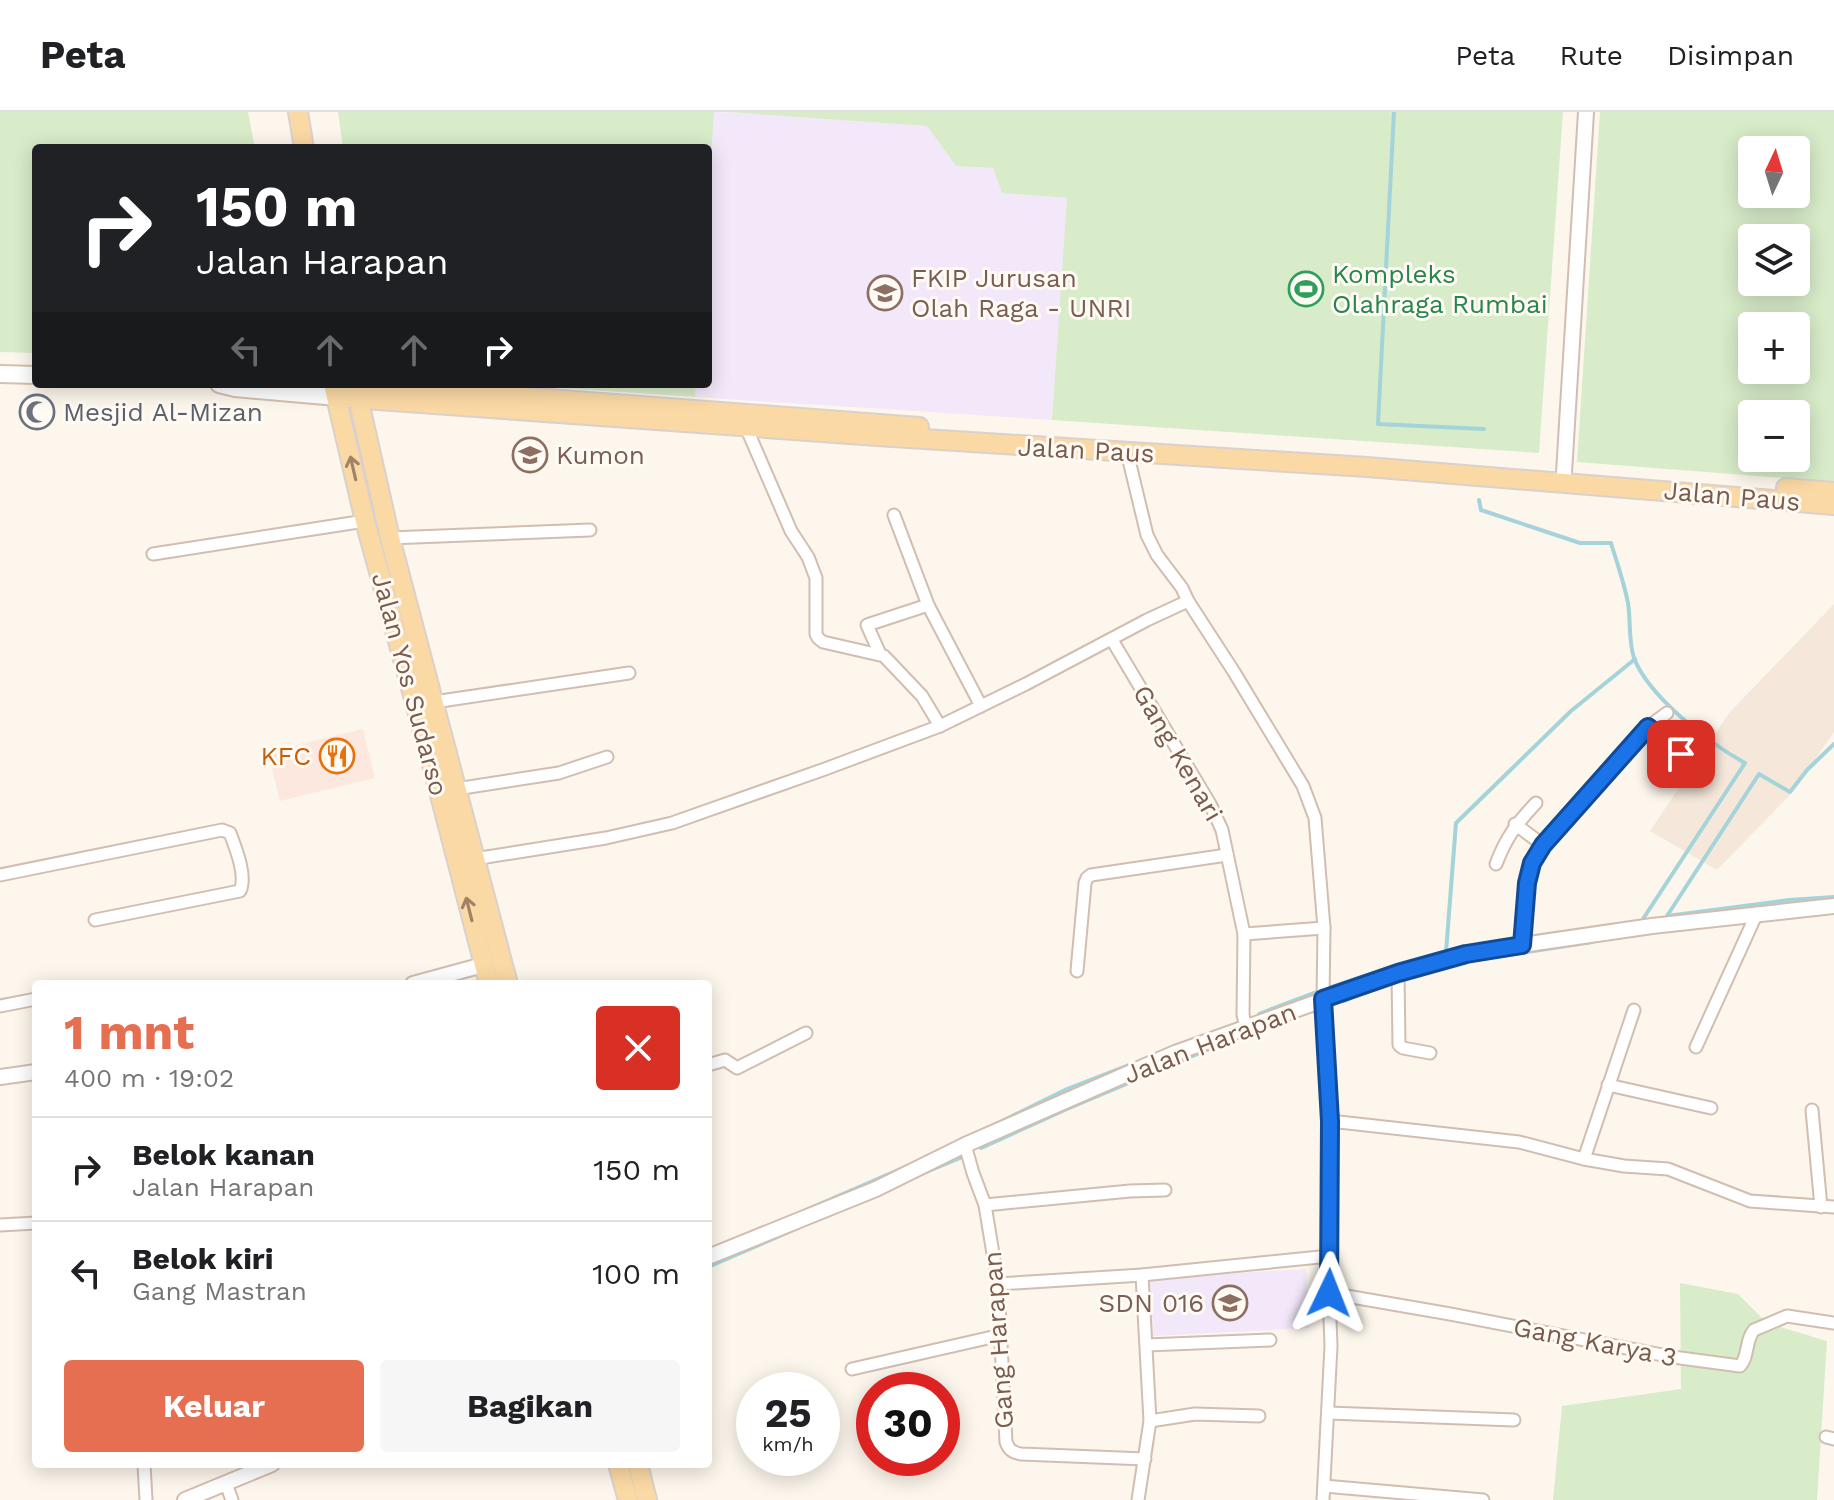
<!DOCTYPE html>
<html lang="id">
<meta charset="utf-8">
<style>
:root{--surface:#fff;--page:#f6f6f6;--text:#202124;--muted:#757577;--line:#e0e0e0;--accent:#e76f51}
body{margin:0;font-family:"Work Sans",sans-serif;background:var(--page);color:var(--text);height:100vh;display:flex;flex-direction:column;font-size:30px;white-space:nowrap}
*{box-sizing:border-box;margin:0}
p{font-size:26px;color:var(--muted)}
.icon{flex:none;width:44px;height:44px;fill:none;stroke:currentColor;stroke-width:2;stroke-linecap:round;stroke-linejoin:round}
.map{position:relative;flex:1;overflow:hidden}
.drawer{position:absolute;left:32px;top:868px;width:680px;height:488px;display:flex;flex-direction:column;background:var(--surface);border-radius:8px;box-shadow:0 4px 20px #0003}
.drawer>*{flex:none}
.top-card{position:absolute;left:32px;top:32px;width:680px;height:244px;border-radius:8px;box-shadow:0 4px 20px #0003;background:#202124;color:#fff;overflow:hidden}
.needle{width:52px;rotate:4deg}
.fabs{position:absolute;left:1738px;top:24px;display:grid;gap:16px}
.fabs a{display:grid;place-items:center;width:72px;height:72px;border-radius:8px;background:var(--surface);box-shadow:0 4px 20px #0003;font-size:40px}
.speed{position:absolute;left:736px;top:1260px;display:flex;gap:16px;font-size:40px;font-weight:700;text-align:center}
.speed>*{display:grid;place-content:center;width:104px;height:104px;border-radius:50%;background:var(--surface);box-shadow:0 4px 20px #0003;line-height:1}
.speed small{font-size:20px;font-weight:400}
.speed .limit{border:12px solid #d22;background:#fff;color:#111}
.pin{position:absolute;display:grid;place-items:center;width:68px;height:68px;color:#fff;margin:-34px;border-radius:16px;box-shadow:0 4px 12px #0006}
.me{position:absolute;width:88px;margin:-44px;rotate:2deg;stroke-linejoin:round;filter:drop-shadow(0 0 6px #0008)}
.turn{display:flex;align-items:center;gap:28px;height:168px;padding:0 32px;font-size:36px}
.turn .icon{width:104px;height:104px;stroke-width:2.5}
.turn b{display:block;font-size:56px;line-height:68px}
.lanes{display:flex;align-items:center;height:76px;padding:0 32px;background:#0003;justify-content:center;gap:40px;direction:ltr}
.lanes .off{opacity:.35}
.round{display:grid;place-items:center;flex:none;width:84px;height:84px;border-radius:8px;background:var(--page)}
.overview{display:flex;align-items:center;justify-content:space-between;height:136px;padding:0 32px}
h1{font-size:48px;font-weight:700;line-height:60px;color:var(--accent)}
.action{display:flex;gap:16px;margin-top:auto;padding:16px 32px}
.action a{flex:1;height:92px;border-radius:8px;background:var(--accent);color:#fff;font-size:32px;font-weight:700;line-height:92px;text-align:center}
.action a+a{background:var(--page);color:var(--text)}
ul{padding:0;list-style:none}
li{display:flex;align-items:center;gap:24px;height:104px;padding:0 32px;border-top:2px solid var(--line)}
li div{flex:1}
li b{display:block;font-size:30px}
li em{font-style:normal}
header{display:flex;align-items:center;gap:48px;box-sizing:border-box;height:112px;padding:0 40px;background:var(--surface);border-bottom:2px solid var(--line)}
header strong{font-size:38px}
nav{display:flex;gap:44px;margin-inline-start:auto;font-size:28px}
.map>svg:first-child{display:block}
.residential{fill:#f5e8da}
.commercial{fill:#fde8e0}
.education{fill:#f3e8fa}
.green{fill:#d8ecc9;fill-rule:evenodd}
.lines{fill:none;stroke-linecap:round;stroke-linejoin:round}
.stream{stroke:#a5d3da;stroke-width:4}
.minor-casing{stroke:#d1beb0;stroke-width:15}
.tertiary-casing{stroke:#d1beb0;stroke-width:18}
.secondary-casing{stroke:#d6c0b0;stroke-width:20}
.primary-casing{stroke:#dad1cd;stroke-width:22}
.minor{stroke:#fff;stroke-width:11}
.tertiary{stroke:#fff;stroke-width:14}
.secondary{stroke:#fff;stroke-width:16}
.primary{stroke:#fbd9a5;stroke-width:18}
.oneway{stroke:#a18267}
.route-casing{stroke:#114b97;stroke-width:20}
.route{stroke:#1a73e8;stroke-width:14}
.labels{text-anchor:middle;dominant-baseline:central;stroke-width:6;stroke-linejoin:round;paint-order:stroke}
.leisure-label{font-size:26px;fill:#27864d;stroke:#fffaf3;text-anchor:start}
.education-label{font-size:26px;fill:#785e54;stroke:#fffaf3;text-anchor:start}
.worship-label{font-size:26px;fill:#5b616d;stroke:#fffaf3;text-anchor:start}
.street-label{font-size:26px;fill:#7a5c4d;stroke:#fffaf3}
.food-label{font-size:26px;fill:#c56008;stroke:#fffaf3;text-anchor:end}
</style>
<header>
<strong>Peta</strong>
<nav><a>Peta</a><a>Rute</a><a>Disimpan</a></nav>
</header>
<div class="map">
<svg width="1834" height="1388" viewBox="0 0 1834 1388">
<rect width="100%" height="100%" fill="#fdf6ec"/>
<!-- residential -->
<polygon class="residential" points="1834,492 1834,620 1791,682 1717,758 1650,719 1729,601"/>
<!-- commercial -->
<polygon class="commercial" points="363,617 375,666 280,689 268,640"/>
<!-- education -->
<g class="education">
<polygon points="714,0 763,2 927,14 956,54 993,56 1002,81 1068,86 1052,308 695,285 696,272 708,272 708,93"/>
<polygon points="1306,1157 1309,1216 1153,1224 1150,1166"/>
</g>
<!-- green -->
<g class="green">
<polygon points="0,0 248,0 255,36 36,36 36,241 0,240"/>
<polygon points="338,0 714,0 708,93 708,36 343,36"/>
<polygon points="727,0 1563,0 1539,341 1052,308 1067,86 1002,81 993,56 956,54 927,14"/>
<path d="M1600 0H1834V370L1577 350ZM1752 38H1796V82H1752ZM1752 126H1796V170H1752ZM1752 214H1796V258H1752ZM1752 302H1796V346H1752Z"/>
<polygon points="505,272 696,272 695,285"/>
<polygon points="1680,1171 1738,1182 1767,1211 1827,1229 1817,1388 1553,1388 1562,1294 1681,1277"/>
</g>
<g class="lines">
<!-- stream -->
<g class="stream">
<polyline points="1394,0 1378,312 1484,317"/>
<path d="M1479 388 1481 398 1580 431H1611C1617 451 1624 470 1628 491 1631 509 1628 527 1634 546 1649 585 1709 631 1745 651L1641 810"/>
<polyline points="1667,804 1759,662 1790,680 1807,658 1834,632"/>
<polyline points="1667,804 1789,788 1834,785"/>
<polyline points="1446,840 1456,711 1571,599 1635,547"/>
<polyline points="1463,850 1592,830"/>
<polyline points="1410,865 1431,859"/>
<polyline points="1344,889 1364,880"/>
<path d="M1259 902C1321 877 1383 857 1447 840"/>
<polyline points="992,1014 1067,977 1134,951"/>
<polyline points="981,1036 1067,997 1221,932"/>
<polyline points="919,1063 960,1046"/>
<polyline points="799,1101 912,1052"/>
<polyline points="708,1155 798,1116"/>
</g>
<!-- minor casing -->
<g class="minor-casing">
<g id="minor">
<polyline points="746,315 791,419 808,445 816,466 816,522 818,526 823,530 884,544 922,584 940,614"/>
<polyline points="1127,340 1147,423 1157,443 1182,476 1188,489 1234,560 1303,674 1315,706 1324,816 1323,887 1330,1009 1329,1181 1331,1234 1323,1388"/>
<polyline points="894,403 928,493"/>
<polyline points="390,426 590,418"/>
<polyline points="153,442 365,409"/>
<polyline points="1112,528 1210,692 1222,718 1244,822 1243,903 1246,915"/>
<polyline points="880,542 867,513 928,493 981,594"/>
<polyline points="434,590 629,561"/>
<polyline points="1648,615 1697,656"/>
<polyline points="456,677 559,661 607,645"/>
<polyline points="1515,712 1543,733"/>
<polyline points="474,747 606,726 672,711 825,657 940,614 1026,572 1147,508 1188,489"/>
<path d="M1496 752C1506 726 1516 712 1536 691"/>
<path d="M0 763 222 718 230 721C236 737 247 764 240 779L95 808"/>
<polyline points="1244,822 1324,816"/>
<polyline points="1522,833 1527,771 1532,751 1543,733 1648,615 1667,601"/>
<polyline points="1077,859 1085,771 1087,766 1091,763 1227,743"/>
<polyline points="1398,861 1399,933 1403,936 1430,941"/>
<polyline points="0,894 36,887"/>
<polyline points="1696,935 1757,801"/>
<polyline points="708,953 725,948 737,956 806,921"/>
<polyline points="1608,973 1711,996"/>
<polyline points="1812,998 1821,1095"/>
<polyline points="1330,1009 1519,1030 1584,1047 1624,1054 1668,1057 1750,1089 1834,1095"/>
<path d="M965 1033 973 1061 985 1093 998 1172 1006 1330C1009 1338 1012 1340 1021 1342L1145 1347"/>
<polyline points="1584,1047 1634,898"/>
<polyline points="985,1093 1130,1079 1165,1078"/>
<polyline points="0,1113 36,1111"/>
<polyline points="998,1172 1142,1163 1330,1144"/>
<path d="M1329 1181 1450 1202 1673 1245 1740 1254C1749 1245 1745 1228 1754 1218L1787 1204 1834 1211"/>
<polyline points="1147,1233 1270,1228"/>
<polyline points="852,1257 1001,1223"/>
<polyline points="1329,1301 1514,1308"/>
<polyline points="1150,1309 1195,1302 1259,1304"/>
<polyline points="1826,1325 1834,1327"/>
<polyline points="144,1352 146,1388"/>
<polyline points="226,1372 232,1388"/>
<polyline points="1324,1374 1483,1388"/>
<polyline points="1138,1388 1150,1309 1142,1163"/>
</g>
</g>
<!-- tertiary casing -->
<g class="tertiary-casing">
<g id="tertiary">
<polyline points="1564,361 1586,0"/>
<polyline points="413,872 483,853"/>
<polyline points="0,965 36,960"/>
<polyline points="708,1145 876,1077 965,1033 1175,941 1398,861 1466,842 1522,833 1652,814 1834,794"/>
<polyline points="185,1388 272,1352"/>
</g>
</g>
<!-- secondary casing -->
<g class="secondary-casing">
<g id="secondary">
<polyline points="0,262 36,263"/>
<polyline points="219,272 235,276 337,285"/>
</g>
</g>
<!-- primary casing -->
<g class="primary-casing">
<g id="primary">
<polyline points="298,0 304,36"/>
<polyline points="333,272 365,409 433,656 489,872"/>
<polyline points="355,272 390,426 508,872"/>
<polyline points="371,272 392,275 919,315"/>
<polyline points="337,285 877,324 1367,355 1834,393"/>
<polyline points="1786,376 1834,380"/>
<polyline points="618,1352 628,1388"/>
<polyline points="638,1352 647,1388"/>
</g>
</g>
<!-- minor -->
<use href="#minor" class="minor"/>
<!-- tertiary -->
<use href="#tertiary" class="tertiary"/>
<!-- secondary -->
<use href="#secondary" class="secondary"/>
<!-- primary -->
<use href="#primary" class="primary"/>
</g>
<!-- one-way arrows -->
<defs><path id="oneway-shaft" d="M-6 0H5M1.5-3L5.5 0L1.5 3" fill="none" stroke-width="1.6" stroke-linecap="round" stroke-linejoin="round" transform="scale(2)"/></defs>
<g class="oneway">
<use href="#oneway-shaft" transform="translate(353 356) rotate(-103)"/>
<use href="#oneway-shaft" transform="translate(469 797) rotate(-104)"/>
</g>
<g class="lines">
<!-- route casing -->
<g class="route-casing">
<polyline id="route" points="1329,1181 1330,1009 1323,887 1398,861 1466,842 1522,833 1527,771 1532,751 1543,733 1648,615 1681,642"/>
</g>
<!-- route -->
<use href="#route" class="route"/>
</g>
<!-- icons -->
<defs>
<g id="stadium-ring" transform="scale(1.8)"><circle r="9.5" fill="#fffaf3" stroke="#2e9e5b" stroke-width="1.5"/><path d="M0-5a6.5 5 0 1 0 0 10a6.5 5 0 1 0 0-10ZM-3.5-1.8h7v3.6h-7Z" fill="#2e9e5b"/></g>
<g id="university-ring" transform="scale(1.8)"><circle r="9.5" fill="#fffaf3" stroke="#8d6e63" stroke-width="1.5"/><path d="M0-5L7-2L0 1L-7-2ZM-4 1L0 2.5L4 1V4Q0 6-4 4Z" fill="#8d6e63"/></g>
<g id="mosque-ring" transform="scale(1.8)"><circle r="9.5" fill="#fffaf3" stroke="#6b7280" stroke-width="1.5"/><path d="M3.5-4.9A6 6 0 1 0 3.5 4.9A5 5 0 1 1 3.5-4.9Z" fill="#6b7280"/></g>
<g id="school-ring" transform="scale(1.8)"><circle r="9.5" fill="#fffaf3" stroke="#8d6e63" stroke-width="1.5"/><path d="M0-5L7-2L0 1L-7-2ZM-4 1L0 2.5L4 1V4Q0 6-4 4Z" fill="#8d6e63"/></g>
<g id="restaurant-ring" transform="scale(1.8)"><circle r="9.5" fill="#fffaf3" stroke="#e8710a" stroke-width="1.5"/><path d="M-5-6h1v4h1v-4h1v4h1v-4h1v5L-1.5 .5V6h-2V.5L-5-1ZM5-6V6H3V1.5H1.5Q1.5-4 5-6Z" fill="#e8710a"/></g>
</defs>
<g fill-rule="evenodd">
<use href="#stadium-ring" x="1306" y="177"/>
<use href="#university-ring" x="885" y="181"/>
<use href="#mosque-ring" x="37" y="300"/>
<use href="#school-ring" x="530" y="343"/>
<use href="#restaurant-ring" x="337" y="644"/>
<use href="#school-ring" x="1230" y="1191"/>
</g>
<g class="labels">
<!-- leisure labels -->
<g class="leisure-label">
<text x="1332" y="162">Kompleks<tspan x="1332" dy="30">Olahraga Rumbai</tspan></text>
</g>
<!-- education labels -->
<g class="education-label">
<text x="911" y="166">FKIP Jurusan<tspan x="911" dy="30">Olah Raga - UNRI</tspan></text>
<text x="556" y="343">Kumon</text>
<text x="1204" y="1191" text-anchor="end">SDN 016</text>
</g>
<!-- worship labels -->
<g class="worship-label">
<text x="63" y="300">Mesjid Al-Mizan</text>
</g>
<!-- street labels -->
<g class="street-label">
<text transform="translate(1086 338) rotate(3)">Jalan Paus</text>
<text transform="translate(1732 384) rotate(5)">Jalan Paus</text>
<text transform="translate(410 572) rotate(75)">Jalan Yos Sudarso</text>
<text transform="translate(1178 641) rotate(60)">Gang Kenari</text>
<text transform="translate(1210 931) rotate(-21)">Jalan Harapan</text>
<text transform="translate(998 1228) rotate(-94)">Gang Harapan</text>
<text transform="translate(1595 1230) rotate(11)">Gang Karya 3</text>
</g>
<!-- food labels -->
<g class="food-label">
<text x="311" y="644">KFC</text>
</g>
</g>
</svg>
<div class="fabs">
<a><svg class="needle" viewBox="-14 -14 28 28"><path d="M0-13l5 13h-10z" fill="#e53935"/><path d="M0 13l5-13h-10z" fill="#757577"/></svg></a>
<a><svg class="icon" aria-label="layers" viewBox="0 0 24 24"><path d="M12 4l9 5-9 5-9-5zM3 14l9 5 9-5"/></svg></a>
<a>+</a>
<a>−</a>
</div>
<div class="speed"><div>25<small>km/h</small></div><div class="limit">30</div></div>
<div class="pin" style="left:1681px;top:642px;background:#d93025"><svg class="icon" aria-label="arrive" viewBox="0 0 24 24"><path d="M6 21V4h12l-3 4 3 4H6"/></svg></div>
<svg class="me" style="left:1329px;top:1181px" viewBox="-20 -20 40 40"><path d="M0-17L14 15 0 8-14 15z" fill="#1a73e8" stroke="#fff" stroke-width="4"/></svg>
<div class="top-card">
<div class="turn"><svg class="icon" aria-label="right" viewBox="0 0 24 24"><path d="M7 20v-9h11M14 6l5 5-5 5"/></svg><div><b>150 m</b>Jalan Harapan</div></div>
<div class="lanes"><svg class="icon off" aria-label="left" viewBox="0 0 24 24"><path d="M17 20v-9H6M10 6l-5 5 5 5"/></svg><svg class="icon off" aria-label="ahead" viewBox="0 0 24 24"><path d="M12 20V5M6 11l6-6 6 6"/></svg><svg class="icon off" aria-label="ahead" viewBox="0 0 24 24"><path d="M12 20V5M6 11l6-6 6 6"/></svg><svg class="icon" aria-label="right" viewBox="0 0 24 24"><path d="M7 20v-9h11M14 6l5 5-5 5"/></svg></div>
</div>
<section class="drawer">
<div class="overview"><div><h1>1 mnt</h1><p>400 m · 19:02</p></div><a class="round" style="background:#d93025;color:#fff"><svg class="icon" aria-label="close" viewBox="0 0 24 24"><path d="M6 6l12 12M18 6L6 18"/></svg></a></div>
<ul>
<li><svg class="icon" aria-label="right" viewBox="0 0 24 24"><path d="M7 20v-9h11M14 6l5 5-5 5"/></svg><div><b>Belok kanan</b><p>Jalan Harapan</p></div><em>150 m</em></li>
<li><svg class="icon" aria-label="left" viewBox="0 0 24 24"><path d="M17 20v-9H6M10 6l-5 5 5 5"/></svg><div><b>Belok kiri</b><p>Gang Mastran</p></div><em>100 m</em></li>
</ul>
<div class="action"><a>Keluar</a><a>Bagikan</a></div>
</section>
</div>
